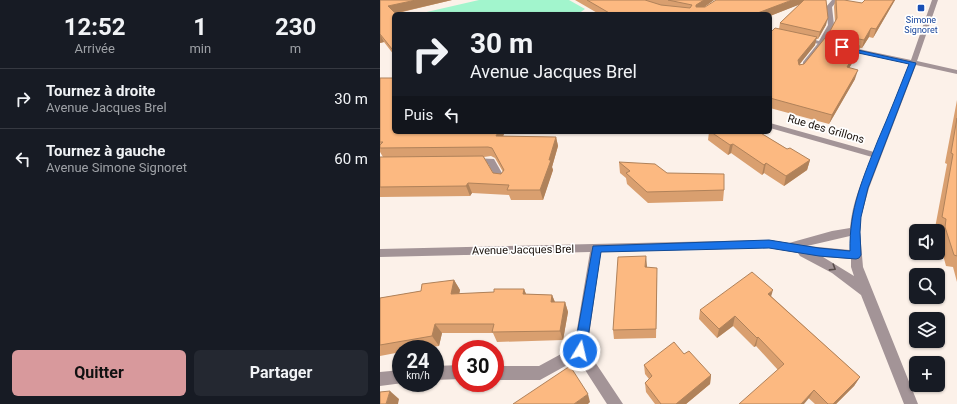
<!DOCTYPE html>
<html lang="fr">
<meta charset="utf-8">
<style>
:root{--surface:#171b24;--page:#242831;--text:#f1f3f6;--muted:#9ea1a6;--line:#363941;--accent:#d8999c}
body{margin:0;font-family:Roboto,sans-serif;background:var(--page);color:var(--text);height:100vh;display:flex;flex-direction:column;font-size:15px;white-space:nowrap}
*{box-sizing:border-box;margin:0}
p{font-size:13px;color:var(--muted)}
.icon{flex:none;width:22px;height:22px;fill:none;stroke:currentColor;stroke-width:2;stroke-linecap:round;stroke-linejoin:round}
.map{position:relative;flex:1;overflow:hidden}
.details{display:flex;flex-direction:column;background:var(--surface);width:380px}
.details>*{flex:none}
.guide{position:absolute;left:12px;top:12px;width:380px;height:122px;border-radius:6px;box-shadow:0 1px 3px #0004;background:#171b24;color:var(--text);overflow:hidden}
.tools{position:absolute;left:529px;top:224px;display:grid;gap:8px}
.tools a{display:grid;place-items:center;width:36px;height:36px;border-radius:6px;background:var(--surface);box-shadow:0 1px 3px #0004;font-size:20px}
.speed{position:absolute;left:12px;top:340px;display:flex;gap:8px;font-size:20px;font-weight:700;text-align:center}
.speed>*{display:grid;place-content:center;width:52px;height:52px;border-radius:50%;background:var(--surface);box-shadow:0 1px 3px #0004;line-height:1}
.speed small{font-size:10px;font-weight:400}
.speed .limit{border:6px solid #d22;background:#fff;color:#111}
.pin{position:absolute;display:grid;place-items:center;width:34px;height:34px;color:#fff;margin:-17px;border-radius:8px;box-shadow:0 2px 6px #0006}
.me{position:absolute;width:44px;margin:-22px;rotate:9deg;stroke-linejoin:round;filter:drop-shadow(0 0 3px #0008)}
.turn{display:flex;align-items:center;gap:14px;height:84px;padding:0 12px;font-size:18px}
.turn .icon{width:52px;height:52px;stroke-width:2.5}
.turn b{display:block;font-size:28px;line-height:34px}
.then{display:flex;align-items:center;height:38px;padding:0 12px;background:#0003;gap:8px;font-size:15px}
.eta{display:flex;justify-content:space-evenly;align-items:center;height:68px;text-align:center}
.eta b{font-size:24px;font-weight:700;line-height:28px}
.button{display:flex;gap:8px;margin-top:auto;padding:8px 12px}
.button a{flex:1;height:46px;border-radius:6px;background:var(--accent);color:#111;font-size:16px;font-weight:700;line-height:46px;text-align:center}
.button a+a{background:var(--page);color:var(--text)}
ul{padding:0;list-style:none}
li{display:flex;align-items:center;gap:12px;height:60px;padding:0 12px;border-top:1px solid var(--line)}
li div{flex:1}
li b{display:block;font-size:15px}
li em{font-style:normal}
main{display:flex;flex:1;min-height:0}
.map>svg:first-child{display:block}
.green{fill:#a2f5cd}
.lines{fill:none;stroke-linecap:round;stroke-linejoin:round}
.service{fill:#a39497;fill-rule:evenodd}
.minor{fill:#a39497;fill-rule:evenodd}
.wall{fill:#d99f6f;fill-rule:evenodd}
.shaded-wall{fill:#b0825a}
.building{fill:#fcb981;stroke:#b0825a}
.oneway{stroke:#574b49}
.route{fill:#1a73e8;stroke:#114b97}
.transit-dot{fill:#1a4fb4;stroke:#fff;stroke-width:1.5}
.labels{text-anchor:middle;dominant-baseline:central;stroke-width:3.5;stroke-linejoin:round;paint-order:stroke}
.far-transit-label{font-size:9px;fill:#164399;stroke:#fff}
.street-label{font-size:11px;fill:#180f09;stroke:#fff}
</style>
<main>
<section class="details">
<div class="eta">
<div><b>12:52</b><p>Arrivée</p></div>
<div><b>1</b><p>min</p></div>
<div><b>230</b><p>m</p></div>
</div>
<ul>
<li><svg class="icon" aria-label="right" viewBox="0 0 24 24"><path d="M7 20v-9h11M14 6l5 5-5 5"/></svg><div><b>Tournez à droite</b><p>Avenue Jacques Brel</p></div><em>30 m</em></li>
<li><svg class="icon" aria-label="left" viewBox="0 0 24 24"><path d="M17 20v-9H6M10 6l-5 5 5 5"/></svg><div><b>Tournez à gauche</b><p>Avenue Simone Signoret</p></div><em>60 m</em></li>
</ul>
<div class="button"><a>Quitter</a><a>Partager</a></div>
</section>
<div class="map">
<svg width="577" height="404" viewBox="0 0 577 404">
<rect width="100%" height="100%" fill="#fcf1e9"/>
<!-- green -->
<polygon class="green" points="99,0 189,0 205,9 198,14 38,14"/>
<g class="lines">
<!-- service -->
<polygon class="service" points="441,41 444,43 427,64 423,64 423,62 439,42"/>
<!-- minor -->
<g class="minor">
<path d="M452 0H458L452 7 454 25 445 42 531 60 552 0H558L537 61 577 70V74L536 65 489 188 481 217 480 232 483 267 538 404H524L481 295 452 273 420 256 418 253 389 248 221 252 207 350 243 404H227L198 359 160 380H115V366H159L194 347 210 252 0 257V249L389 240 409 243 452 231 470 228C472 203 482 180 492 157L390 128V123L494 152 529 64 421 40V38L423 37 439 41 448 25 446 7ZM470 236V250L427 246ZM443 257 471 259V267L474 276Z"/>
<polygon points="94,158 114,159 126,180 124,182 118,182 108,164 91,163 89,161"/>
<polygon points="81,365 81,379 55,380 55,366"/>
<polygon points="21,370 21,383 23,383 0,386 0,372"/>
</g>
</g>
<!-- wall -->
<g class="wall">
<polygon points="0,0 72,0 14,14 14,55 4,42 0,43"/>
<polygon points="195,0 334,0 324,7 446,3 446,25 438,39 436,39 435,45 419,64 424,64 448,39 449,33 455,22 454,7 455,0 482,3 485,0 515,0 493,38 489,37 482,48 480,48 478,54 469,68 475,79 449,124 390,108 390,33 399,29 400,23 420,4 390,16 390,14 219,14"/>
<path d="M0 78 14 132 123 136 176 137 178 146 172 167 173 170 163 200H131L129 195 92 193 90 196 0 197V157H3L0 152ZM111 156 115 158 123 172 121 174 113 173 104 157Z"/>
<polygon points="577,100 577,282 573,267 566,266 558,237 560,230 555,228 567,164 565,163"/>
<polygon points="329,132 379,132 407,149 430,160 427,170 404,186 384,173 382,175 351,153 348,155 328,140"/>
<polygon points="239,162 287,173 344,190 343,201 268,203 247,184 246,178 240,173"/>
<polygon points="267,267 277,278 276,338 234,339 233,330"/>
<polygon points="74,280 80,290 79,294 114,292 144,289 146,294 172,295 175,302 185,302 188,312 183,340 117,342 113,333 62,333 59,346 40,349 21,349 21,352 0,356 0,298 41,291"/>
<polygon points="391,296 480,377 474,386 456,404 435,404 398,370 376,346 374,347 353,326 337,338 319,319 320,310"/>
<polygon points="304,354 331,375 330,384 306,404 275,404 266,392 265,383 269,379 265,374 264,365"/>
</g>
<!-- shaded-wall -->
<g class="shaded-wall">
<polygon points="36,0 72,0 12,14 8,6"/>
<polygon points="324,0 334,0 316,13 316,5"/>
<polygon points="412,0 431,0 390,16 390,14 375,14"/>
<polygon points="514,0 515,0 493,38 496,29"/>
<polygon points="448,18 446,25 438,39 440,32"/>
<polygon points="491,28 489,37 482,48 484,40"/>
<polygon points="0,34 4,42 0,43"/>
<polygon points="437,37 435,45 416,69 418,60"/>
<polygon points="480,46 478,54 464,76 467,67"/>
<polygon points="14,48 14,54 12,49"/>
<polygon points="478,70 475,79 449,124 452,115"/>
<polygon points="118,132 125,132 119,146 116,136"/>
<polygon points="176,137 178,146 172,167 173,170 163,200 160,190"/>
<polygon points="353,144 351,153 348,155 350,145"/>
<polygon points="430,160 427,170 404,186 406,176"/>
<polygon points="386,163 384,173 382,175 384,165"/>
<polygon points="88,183 92,193 90,196 86,186"/>
<polygon points="266,256 267,266 266,277 265,267"/>
<polygon points="74,280 80,290 77,304 71,294"/>
<polygon points="144,289 148,299 143,294"/>
<polygon points="393,290 390,300 388,294"/>
<polygon points="172,295 176,305 171,302"/>
<polygon points="185,302 188,312 183,340 180,331"/>
<polygon points="355,316 353,326 337,338 339,329"/>
<polygon points="55,324 62,333 59,346 52,336"/>
<polygon points="378,337 376,346 374,347 377,338"/>
<polygon points="331,375 330,384 306,404 296,404"/>
<polygon points="480,377 474,386 456,404 453,404"/>
<polygon points="434,390 429,398 424,404 421,404"/>
<polygon points="10,391 19,399 18,404 6,404"/>
<polygon points="208,394 210,402 208,404 194,404"/>
</g>
<!-- building -->
<g class="building">
<polygon points="0,0 36,0 8,6 16,14 14,14 14,48 12,49 0,34"/>
<polygon points="207,0 265,0 281,5 310,8 312,5 288,0 324,0 316,5 316,7 325,7 336,0 412,0 375,14 231,14"/>
<polygon points="424,0 446,0 448,18 440,32 400,23"/>
<polygon points="456,0 464,0 482,3 485,0 514,0 496,29 491,28 484,40 449,33 457,18"/>
<polygon points="395,28 437,37 418,60 419,65 424,64 445,38 480,46 467,67 478,70 452,115 390,98 390,33"/>
<polygon points="0,78 14,78 14,132 118,132 116,136 176,137 169,160 171,160 160,190 127,190 129,185 88,183 86,186 0,187 0,157 103,156 113,173 121,174 124,170 112,148 108,147 0,148 0,145 3,142 0,142"/>
<polygon points="577,118 577,256 574,255 565,227 566,219 562,217 573,154 571,153"/>
<polygon points="331,132 379,132 407,149 410,148 430,160 406,176 386,163 384,165 353,144 350,145"/>
<polygon points="239,162 275,164 287,173 344,174 344,190 267,192 246,173 250,171"/>
<polygon points="266,256 265,267 277,268 276,329 233,330 238,257"/>
<polygon points="372,272 393,290 388,294 480,377 453,404 448,404 434,390 421,404 359,404 404,364 378,337 377,338 355,316 339,329 320,310"/>
<polygon points="74,280 71,294 114,292 114,289 144,289 143,294 172,295 171,302 185,302 180,331 112,332 114,324 55,324 52,336 0,345 0,298 41,291 42,284"/>
<polygon points="294,342 304,354 309,351 331,375 296,404 281,404 265,383 272,376 264,365"/>
<polygon points="190,366 208,394 194,404 133,404"/>
<polygon points="10,391 6,404 0,404 0,392"/>
</g>
<!-- one-way arrows -->
<defs><path id="oneway-chevron" d="M-2-3.5L2.5 0L-2 3.5" fill="none" stroke-width="1.6" stroke-linecap="round" stroke-linejoin="round"/></defs>
<use class="oneway" href="#oneway-chevron" transform="translate(453 268) rotate(32)"/>
<!-- route -->
<path class="route" d="M460 46 536 63 488 188 481 217 480 232 481 255 479 258 476 259 439 256 389 248 221 252 206 351 204 356 200 357 196 356 194 351 213 246 389 240 439 248 470 251C469 209 483 178 498 140 509 115 519 89 529 64L460 49Z"/>
<!-- markers -->
<rect class="transit-dot" x="537" y="4" width="8" height="8" rx="2"/>
<g class="labels">
<!-- far-transit labels -->
<g class="far-transit-label">
<text x="541" y="20">Simone<tspan x="541" dy="10">Signoret</tspan></text>
</g>
<!-- street labels -->
<g class="street-label">
<text transform="translate(446 129) rotate(16)">Rue des Grillons</text>
<text transform="translate(143 250) rotate(-1)">Avenue Jacques Brel</text>
</g>
</g>
</svg>
<div class="tools">
<a><svg class="icon" aria-label="sound" viewBox="0 0 24 24"><path d="M4 9h4l5-4v14l-5-4H4zM17 9q2 3 0 6"/></svg></a>
<a><svg class="icon" aria-label="search" viewBox="0 0 24 24"><circle cx="10" cy="10" r="6"/><path d="M15 15l6 6"/></svg></a>
<a><svg class="icon" aria-label="layers" viewBox="0 0 24 24"><path d="M12 4l9 5-9 5-9-5zM3 14l9 5 9-5"/></svg></a>
<a>+</a>
</div>
<div class="speed"><div>24<small>km/h</small></div><div class="limit">30</div></div>
<div class="pin" style="left:462px;top:47px;background:#d93025"><svg class="icon" aria-label="arrive" viewBox="0 0 24 24"><path d="M6 21V4h12l-3 4 3 4H6"/></svg></div>
<svg class="me" style="left:200px;top:351px" viewBox="-20 -20 40 40"><circle r="17" fill="#1a73e8" stroke="#fff" stroke-width="3"/><path d="M0-11L8 9 0 5-8 9z" fill="#fff"/></svg>
<div class="guide">
<div class="turn"><svg class="icon" aria-label="right" viewBox="0 0 24 24"><path d="M7 20v-9h11M14 6l5 5-5 5"/></svg><div><b>30 m</b>Avenue Jacques Brel</div></div>
<div class="then">Puis<svg class="icon" aria-label="left" viewBox="0 0 24 24"><path d="M17 20v-9H6M10 6l-5 5 5 5"/></svg></div>
</div>
</div>
</main>
